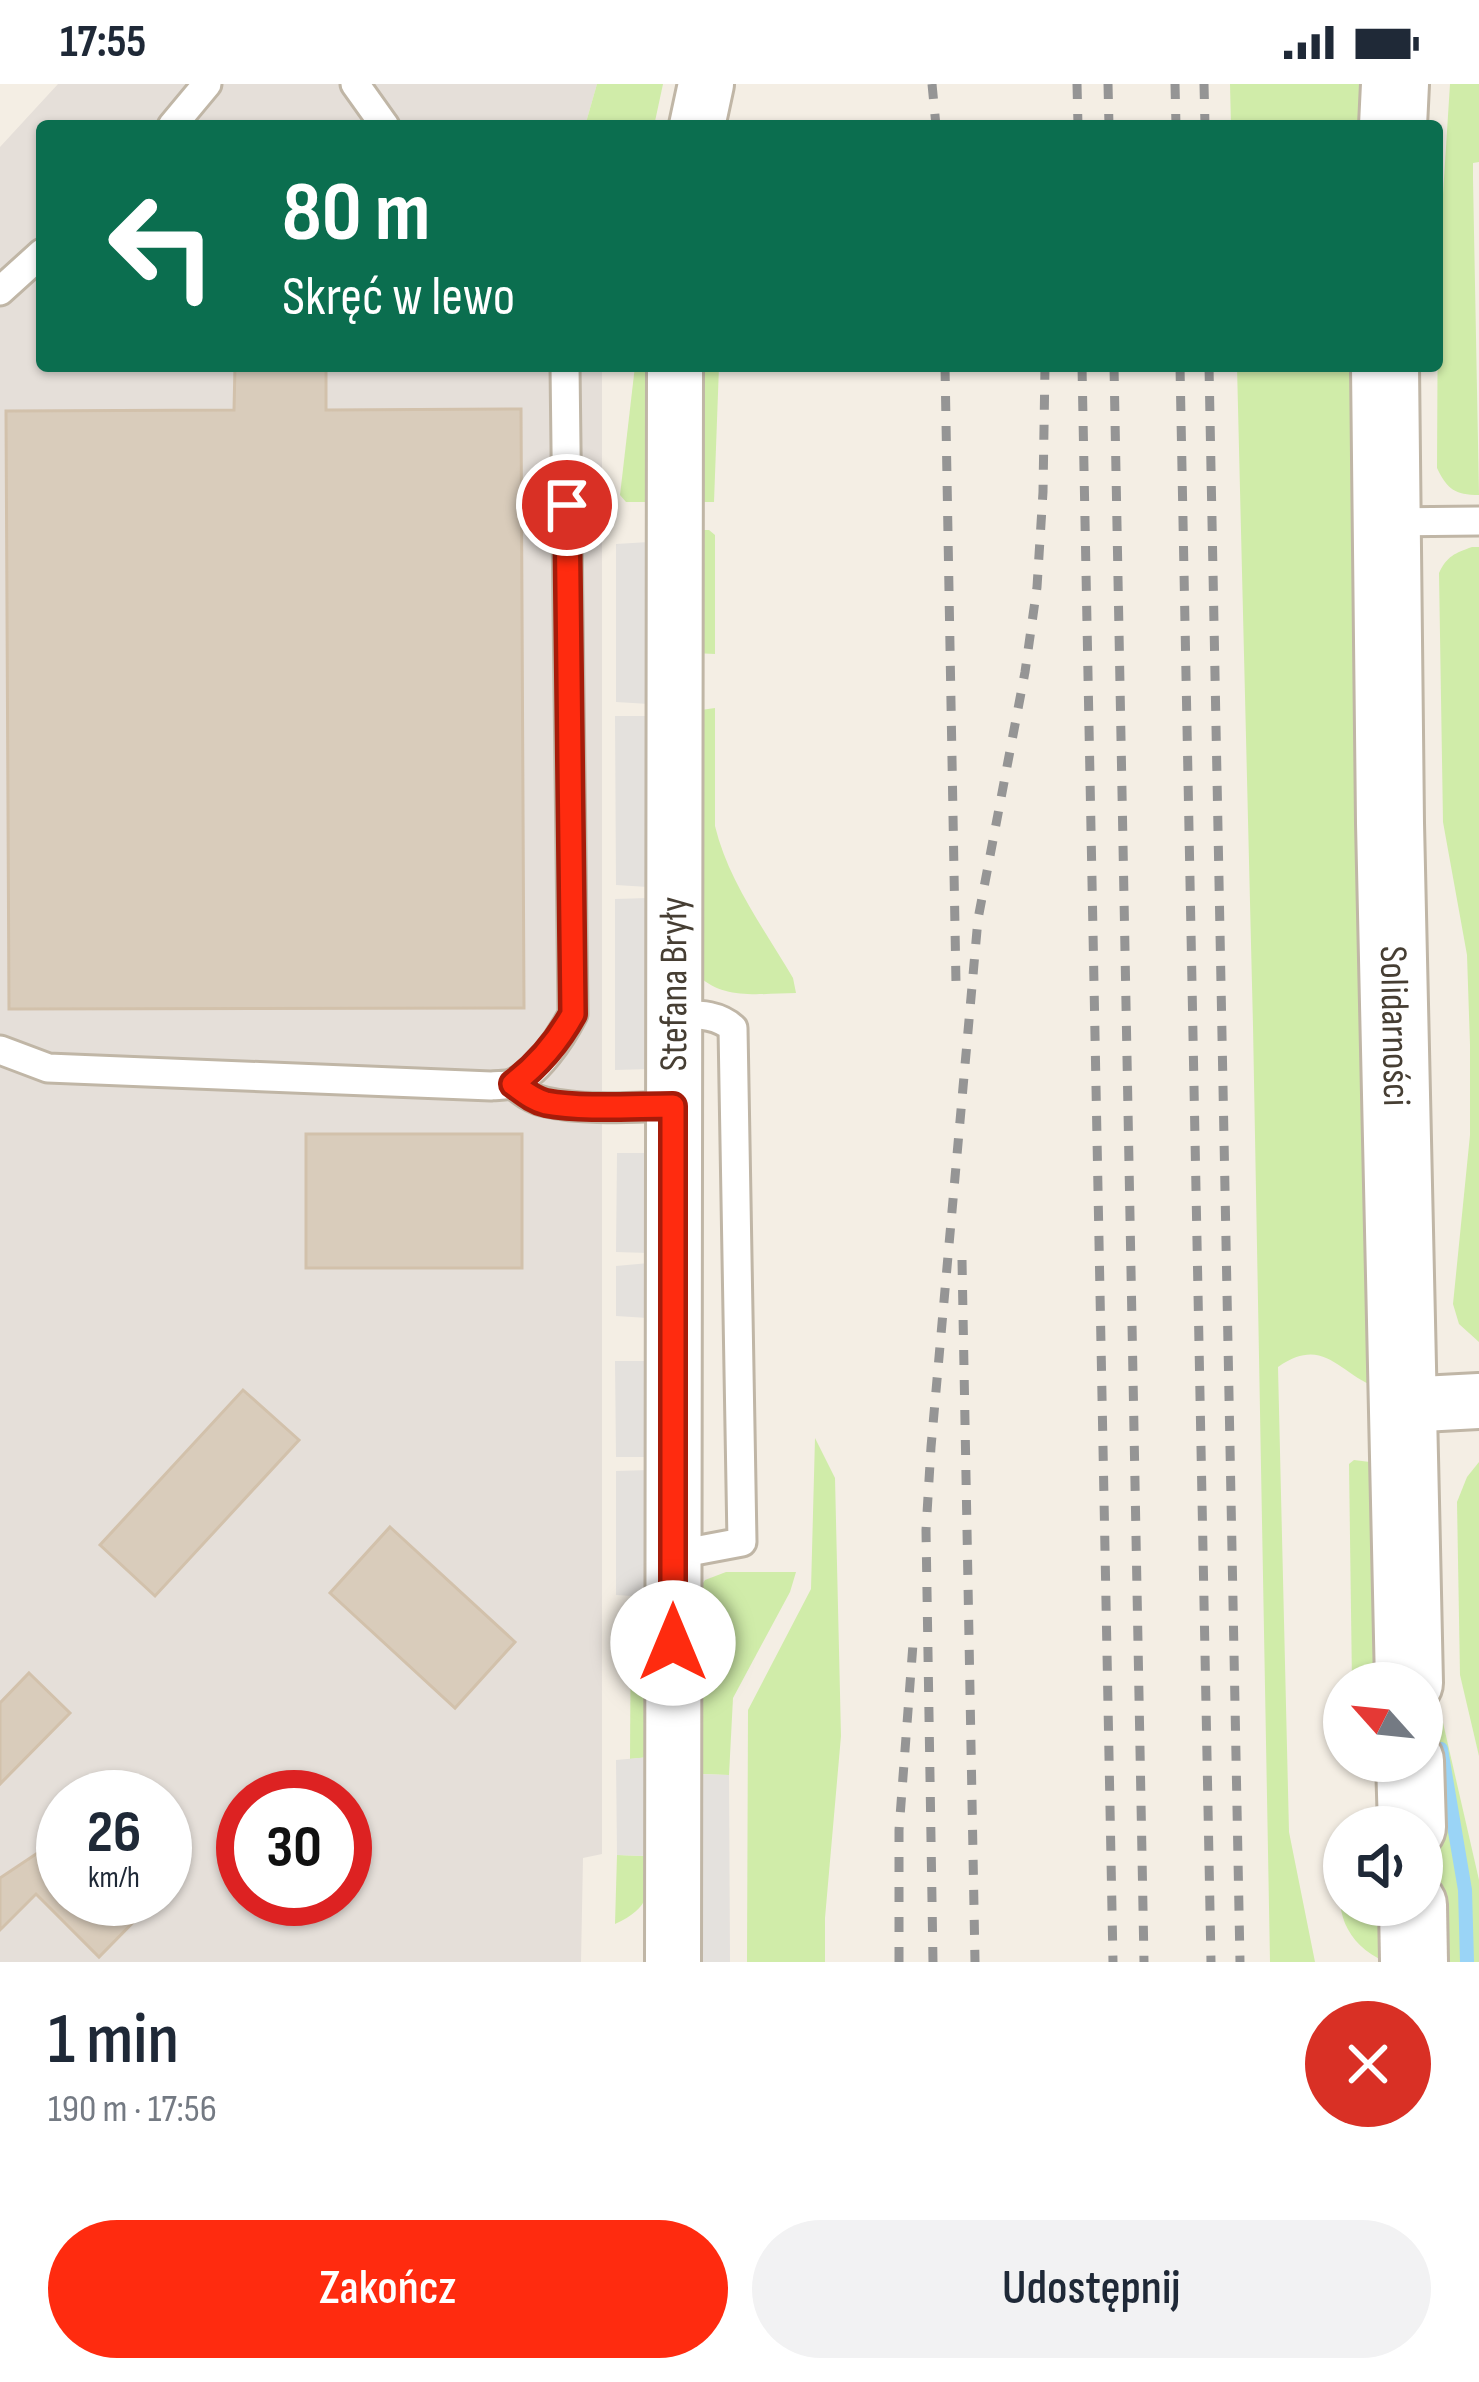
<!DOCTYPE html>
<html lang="pl">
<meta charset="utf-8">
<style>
:root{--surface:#fff;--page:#f2f2f3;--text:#1f2937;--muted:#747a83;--accent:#ff2b0f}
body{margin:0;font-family:"Sofia Sans Condensed",sans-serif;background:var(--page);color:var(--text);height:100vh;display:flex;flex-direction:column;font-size:45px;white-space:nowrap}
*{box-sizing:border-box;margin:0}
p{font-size:39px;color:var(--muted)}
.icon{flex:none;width:66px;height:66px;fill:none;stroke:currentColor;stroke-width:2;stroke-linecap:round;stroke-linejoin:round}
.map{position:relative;height:1878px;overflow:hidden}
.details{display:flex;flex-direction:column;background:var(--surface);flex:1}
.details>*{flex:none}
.top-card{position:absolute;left:36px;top:36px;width:1407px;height:252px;border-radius:12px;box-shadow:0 3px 9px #0004;background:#0b6e4f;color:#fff;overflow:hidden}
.needle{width:78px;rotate:297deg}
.fabs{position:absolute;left:1323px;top:1578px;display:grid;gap:24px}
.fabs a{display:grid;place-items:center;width:120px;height:120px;border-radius:50%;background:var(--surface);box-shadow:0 3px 9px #0004;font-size:60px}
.speed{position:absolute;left:36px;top:1686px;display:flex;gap:24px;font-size:60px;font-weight:700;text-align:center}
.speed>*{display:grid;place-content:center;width:156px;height:156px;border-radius:50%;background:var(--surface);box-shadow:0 3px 9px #0004;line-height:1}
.speed small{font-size:30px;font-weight:400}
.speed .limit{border:18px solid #d22;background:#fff;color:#111}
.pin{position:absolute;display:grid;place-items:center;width:102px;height:102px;color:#fff;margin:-51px;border:6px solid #fff;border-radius:50%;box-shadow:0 3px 12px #0007}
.me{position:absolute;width:132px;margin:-66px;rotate:0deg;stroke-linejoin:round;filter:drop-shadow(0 0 9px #0008)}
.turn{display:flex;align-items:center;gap:42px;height:252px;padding:0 48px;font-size:54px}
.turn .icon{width:156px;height:156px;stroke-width:2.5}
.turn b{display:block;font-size:84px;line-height:102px}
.round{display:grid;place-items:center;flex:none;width:126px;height:126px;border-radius:63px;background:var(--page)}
.headline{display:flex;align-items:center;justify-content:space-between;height:204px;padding:0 48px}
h1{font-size:72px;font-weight:600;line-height:90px}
.cta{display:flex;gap:24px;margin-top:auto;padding:24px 48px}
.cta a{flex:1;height:138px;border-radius:72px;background:var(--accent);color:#fff;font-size:48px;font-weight:600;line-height:138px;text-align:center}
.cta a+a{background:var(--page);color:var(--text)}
.status{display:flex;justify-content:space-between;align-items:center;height:84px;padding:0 60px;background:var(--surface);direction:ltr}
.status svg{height:33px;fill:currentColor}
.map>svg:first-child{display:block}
.industrial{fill:#e5dfd9;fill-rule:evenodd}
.green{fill:#d0eca9}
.parking{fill:#e4e1dd}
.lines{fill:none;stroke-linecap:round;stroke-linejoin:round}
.stream{stroke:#9ad4f6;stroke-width:14}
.building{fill:#d9ccbb;stroke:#d2c1ab;stroke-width:3}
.service-casing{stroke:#c0b6a6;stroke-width:33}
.minor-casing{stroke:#c0b6a6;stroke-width:60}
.tertiary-casing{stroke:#c0b6a6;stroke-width:72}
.service{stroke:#fff;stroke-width:27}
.minor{stroke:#fff;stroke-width:54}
.tertiary{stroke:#fff;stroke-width:66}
.rail{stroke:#959595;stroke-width:9;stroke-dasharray:15 15;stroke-linecap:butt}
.route-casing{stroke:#a61c0a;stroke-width:30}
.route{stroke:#ff2b0f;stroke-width:21}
.labels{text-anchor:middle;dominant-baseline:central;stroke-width:9;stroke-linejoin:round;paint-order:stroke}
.street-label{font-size:39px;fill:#463e33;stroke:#fff}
</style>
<div class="status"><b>17:55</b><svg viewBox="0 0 49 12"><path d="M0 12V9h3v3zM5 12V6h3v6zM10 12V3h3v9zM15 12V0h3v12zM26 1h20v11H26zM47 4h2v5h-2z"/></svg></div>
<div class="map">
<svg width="1479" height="1878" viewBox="0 0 1479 1878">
<rect width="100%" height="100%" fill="#f4eee4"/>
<!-- industrial -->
<path class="industrial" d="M58 0H597L585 42H42V282H602V1770L583 1774 581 1878H0V63ZM63 1713H165V1815H63ZM243 1713H345V1815H243Z"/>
<!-- green -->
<g class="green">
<polygon points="597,0 663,0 654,42 585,42"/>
<polygon points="1230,0 1372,0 1369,42 1231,42"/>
<path d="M1450 0H1479V78L1473 79V95L1479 411C1455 411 1447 405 1437 384L1438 189Z"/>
<polygon points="635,282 653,282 651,418 626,418 620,411"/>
<polygon points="695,282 719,282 714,418 694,418"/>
<path d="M1237 282H1358L1376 1303C1338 1289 1324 1251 1278 1283L1289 1748 1315 1878H1270L1253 942Z"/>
<polygon points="693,446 709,446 715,451 715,570 693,569"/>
<path d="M1472 463H1479V1258L1459 1240 1453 1220 1470 1051V961L1467 871 1443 738 1439 489C1447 472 1455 469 1472 463Z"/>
<path d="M715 624V742C728 797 765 846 793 894L796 909C763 909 724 917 699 892L694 627Z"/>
<polygon points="815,1354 835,1394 841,1652 825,1834 825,1878 747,1878 748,1626 811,1505"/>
<polygon points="1354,1376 1378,1379 1382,1599 1352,1599 1349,1380"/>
<polygon points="1479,1378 1479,1672 1460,1591 1457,1418 1467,1393"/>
<polygon points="726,1488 796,1488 790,1508 733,1614 729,1691 696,1690 696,1510 705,1496"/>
<polygon points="631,1511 648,1512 650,1673 630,1675"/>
<polygon points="1433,1595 1479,1796 1479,1878 1439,1878"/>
<path d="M617 1771 647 1772C652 1807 650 1824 615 1840Z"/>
<path d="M1344 1782V1821H1386V1878C1345 1860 1332 1825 1344 1782Z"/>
</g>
<!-- parking -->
<g class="parking">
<polygon points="649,458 649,620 616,618 616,460"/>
<polygon points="651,628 648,803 616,801 615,632 646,632"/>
<polygon points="648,814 650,985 615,986 615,815"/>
<polygon points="617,1069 651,1069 648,1169 616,1168"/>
<polygon points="649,1179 648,1234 616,1232 616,1182"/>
<polygon points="615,1277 651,1277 651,1373 616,1373"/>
<polygon points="650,1386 648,1513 616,1511 616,1387"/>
<polygon points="650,1673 647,1772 617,1771 616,1676"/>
<polygon points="696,1690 729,1691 730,1878 695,1878"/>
</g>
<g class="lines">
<!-- stream -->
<polyline class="stream" points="1441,1665 1465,1806 1467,1878"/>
</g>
<!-- building -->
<g class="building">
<polygon points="235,282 326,282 326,326 521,325 524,924 9,925 6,327 234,326"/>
<rect x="306" y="1050" width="216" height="134"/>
<polygon points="243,1306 299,1356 155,1512 100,1461"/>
<polygon points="390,1443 515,1558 455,1624 330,1509"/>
<polygon points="29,1589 70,1629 0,1700 0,1619"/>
<polygon points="63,1752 63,1815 156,1815 99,1873 36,1810 0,1846 0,1794"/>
</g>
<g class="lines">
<!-- service casing -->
<g class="service-casing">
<g id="service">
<polyline points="355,0 385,42"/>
<polyline points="172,42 207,0"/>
<polyline points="0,207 42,169"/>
<polyline points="1386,438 1479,437"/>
<path d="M0 966 48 984 491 1002C497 1001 505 1002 511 1000 537 991 561 953 573 930L565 282"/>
<path d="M513 1000C523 1008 533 1016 546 1018 586 1027 632 1023 673 1022"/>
<path d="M673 1471 742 1458 733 944C716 929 695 931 673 930"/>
</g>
</g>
<!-- minor casing -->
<g class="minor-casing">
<g id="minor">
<polyline points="697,42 706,0"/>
<polyline points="1403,1321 1479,1317"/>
<path id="s1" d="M673 1878 675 282"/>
</g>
</g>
<!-- tertiary casing -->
<g class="tertiary-casing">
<g id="tertiary">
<polyline points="1393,42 1395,0"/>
<path id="s2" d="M1385 282 1390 739 1409 1599"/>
<polyline points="1410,1677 1412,1743"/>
<polyline points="1413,1821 1414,1878"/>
</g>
</g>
<!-- service -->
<use href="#service" class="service"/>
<!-- minor -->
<use href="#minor" class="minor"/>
<!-- tertiary -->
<use href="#tertiary" class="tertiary"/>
<!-- rail -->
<g class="rail">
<polyline points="932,0 936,42"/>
<polyline points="1077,0 1078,42"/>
<polyline points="1108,0 1109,42"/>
<polyline points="1175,0 1176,42"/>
<polyline points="1204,0 1205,42"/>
<polyline points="945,282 956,900"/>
<polyline points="1082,282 1113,1878"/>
<polyline points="1114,282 1144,1878"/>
<polyline points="1180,282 1211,1878"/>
<polyline points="1209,282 1240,1878"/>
<polyline points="962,1176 975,1878"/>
<polyline points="899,1878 899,1746 913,1560"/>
<polyline points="933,1878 926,1446 931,1363 978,835 1025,588 1037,503 1043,408 1045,282"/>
</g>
</g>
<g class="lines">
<!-- route casing -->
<g class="route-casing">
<path id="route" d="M567 421 573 930C557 959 539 980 513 1000 523 1007 533 1016 546 1019 583 1026 635 1022 673 1022V1559"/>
</g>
<!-- route -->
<use href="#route" class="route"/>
</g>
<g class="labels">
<!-- street labels -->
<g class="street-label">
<text stroke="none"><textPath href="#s1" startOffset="978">Stefana Bryły</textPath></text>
<text stroke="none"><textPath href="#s2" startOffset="660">Solidarności</textPath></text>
</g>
</g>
</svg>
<div class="fabs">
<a><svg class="needle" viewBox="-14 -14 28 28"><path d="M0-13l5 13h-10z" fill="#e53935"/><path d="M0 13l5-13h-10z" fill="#747a83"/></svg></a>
<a><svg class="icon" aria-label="sound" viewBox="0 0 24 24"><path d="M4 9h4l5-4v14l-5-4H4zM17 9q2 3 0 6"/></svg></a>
</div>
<div class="speed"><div>26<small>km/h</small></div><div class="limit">30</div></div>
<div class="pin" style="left:567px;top:421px;background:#d93025"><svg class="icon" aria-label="arrive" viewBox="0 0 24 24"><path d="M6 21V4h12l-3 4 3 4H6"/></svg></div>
<svg class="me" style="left:673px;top:1559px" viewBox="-20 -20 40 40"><circle r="19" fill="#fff"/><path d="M0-13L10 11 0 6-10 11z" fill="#ff2b0f"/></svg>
<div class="top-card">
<div class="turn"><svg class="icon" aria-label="left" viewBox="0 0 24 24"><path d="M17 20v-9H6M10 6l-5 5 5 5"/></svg><div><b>80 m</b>Skręć w lewo</div></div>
</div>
</div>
<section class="details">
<div class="headline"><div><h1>1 min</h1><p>190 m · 17:56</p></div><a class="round" style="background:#d93025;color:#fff"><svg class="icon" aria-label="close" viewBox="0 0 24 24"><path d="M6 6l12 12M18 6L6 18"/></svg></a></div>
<div class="cta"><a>Zakończ</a><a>Udostępnij</a></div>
</section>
